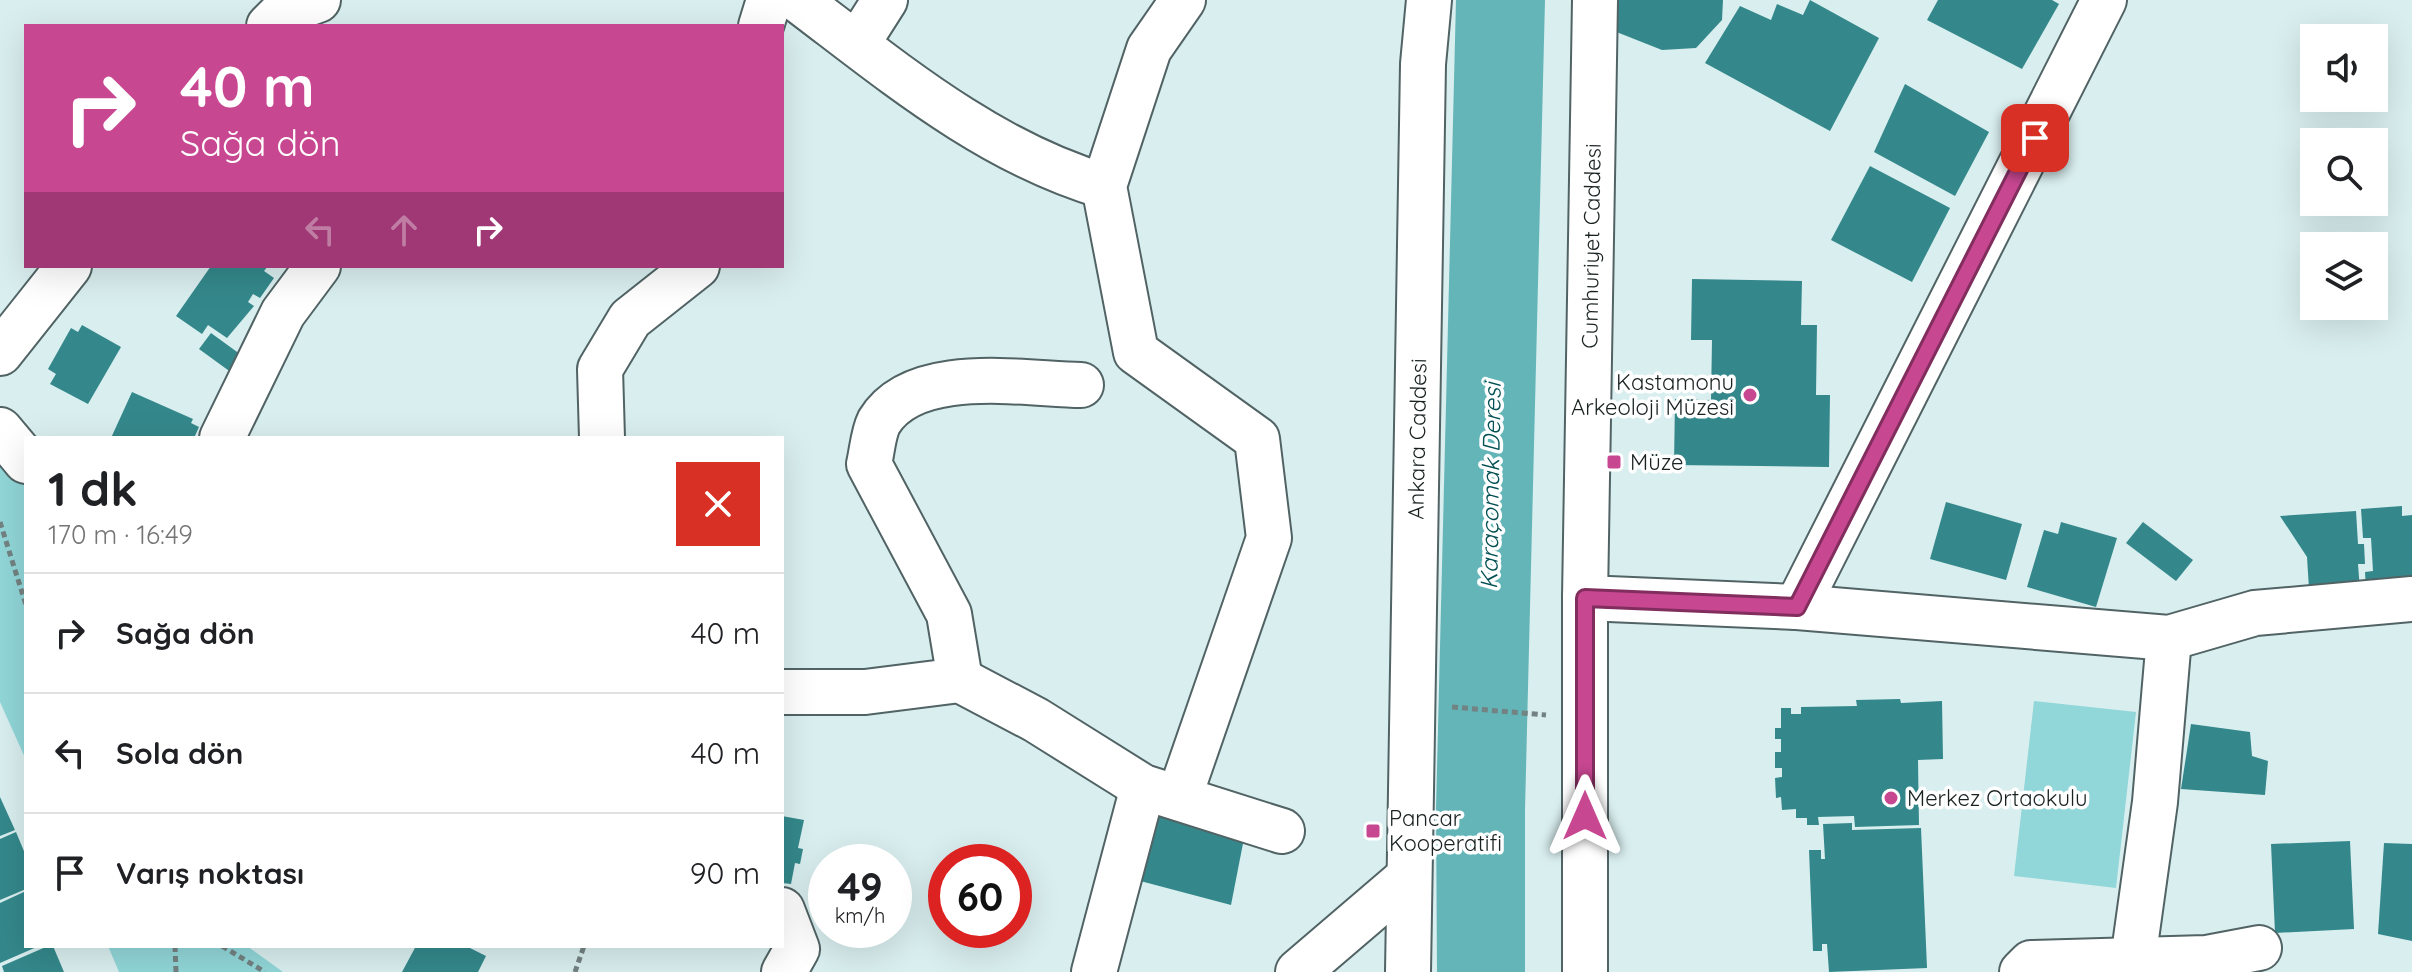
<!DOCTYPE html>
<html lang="tr">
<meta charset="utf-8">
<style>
:root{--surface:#fff;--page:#f2f2f2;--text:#202124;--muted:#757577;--line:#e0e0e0}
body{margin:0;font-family:Quicksand,sans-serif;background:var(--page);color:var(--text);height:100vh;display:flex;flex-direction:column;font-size:30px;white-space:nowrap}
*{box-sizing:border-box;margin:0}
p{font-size:26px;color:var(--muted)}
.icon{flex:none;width:44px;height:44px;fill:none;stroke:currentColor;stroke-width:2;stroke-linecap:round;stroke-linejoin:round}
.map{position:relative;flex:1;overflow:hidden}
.side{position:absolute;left:24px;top:436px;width:760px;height:512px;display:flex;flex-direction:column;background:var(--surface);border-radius:0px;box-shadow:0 8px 32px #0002}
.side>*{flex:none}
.top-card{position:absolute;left:24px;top:24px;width:760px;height:244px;border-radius:0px;box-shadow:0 8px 32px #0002;background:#c74791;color:#fff;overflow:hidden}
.fabs{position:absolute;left:2300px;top:24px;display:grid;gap:16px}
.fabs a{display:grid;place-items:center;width:88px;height:88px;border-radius:0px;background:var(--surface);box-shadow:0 8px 32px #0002;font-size:40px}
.speed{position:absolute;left:808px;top:844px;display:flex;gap:16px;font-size:40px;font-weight:700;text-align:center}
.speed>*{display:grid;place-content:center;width:104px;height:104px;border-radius:50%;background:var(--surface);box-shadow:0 8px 32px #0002;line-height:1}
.speed small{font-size:20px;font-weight:400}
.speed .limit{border:12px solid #d22;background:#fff;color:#111}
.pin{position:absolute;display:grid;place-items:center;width:68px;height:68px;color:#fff;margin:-34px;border-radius:16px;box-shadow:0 4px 12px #0006}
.me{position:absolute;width:88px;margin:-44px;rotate:0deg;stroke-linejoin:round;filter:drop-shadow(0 0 6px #0008)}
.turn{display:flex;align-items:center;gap:28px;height:168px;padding:0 24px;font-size:36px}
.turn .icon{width:104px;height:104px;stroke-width:2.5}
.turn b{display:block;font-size:56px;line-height:68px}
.lanes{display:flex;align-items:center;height:76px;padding:0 24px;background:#0003;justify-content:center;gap:40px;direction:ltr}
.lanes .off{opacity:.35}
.round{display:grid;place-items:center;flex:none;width:84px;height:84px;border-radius:0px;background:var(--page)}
.headline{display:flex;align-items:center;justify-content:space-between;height:136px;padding:0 24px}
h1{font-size:48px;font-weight:700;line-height:60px}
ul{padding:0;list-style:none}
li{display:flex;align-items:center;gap:24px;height:120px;padding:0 24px;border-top:2px solid var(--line)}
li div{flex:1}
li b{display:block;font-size:30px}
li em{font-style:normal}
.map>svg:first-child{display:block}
.green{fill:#91d6d8}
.water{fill:#64b5b8}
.building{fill:#34888b}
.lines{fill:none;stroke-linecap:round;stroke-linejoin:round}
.minor-casing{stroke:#516364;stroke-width:48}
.tertiary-casing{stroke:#516364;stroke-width:48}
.primary-casing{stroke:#516364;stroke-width:48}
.path{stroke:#738282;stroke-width:5;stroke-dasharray:6 4;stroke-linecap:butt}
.minor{stroke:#fff;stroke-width:44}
.tertiary{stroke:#fff;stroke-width:44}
.primary{stroke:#fff;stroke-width:44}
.route-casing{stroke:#812e5e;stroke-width:20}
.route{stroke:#c74791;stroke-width:14}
.poi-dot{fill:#c74791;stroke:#fff;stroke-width:3}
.labels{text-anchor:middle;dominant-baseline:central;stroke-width:7;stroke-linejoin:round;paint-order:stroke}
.street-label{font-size:22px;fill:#192121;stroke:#fff}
.poi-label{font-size:22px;fill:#192121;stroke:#fff;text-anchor:start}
.water-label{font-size:24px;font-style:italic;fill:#025053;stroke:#fff}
</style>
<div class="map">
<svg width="2412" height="972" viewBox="0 0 2412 972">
<rect width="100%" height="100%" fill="#d9eeef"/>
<!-- green -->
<g class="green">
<polygon points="0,447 26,476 26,760 0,702"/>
<polygon points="2034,701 2136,712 2116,888 2014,876"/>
<polygon points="108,946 247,946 283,972 119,972"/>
</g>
<!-- water -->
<polygon class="water" points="1456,0 1545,0 1525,810 1525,972 1437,972 1436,809"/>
<!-- building -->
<g class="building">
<polygon points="1617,0 1723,0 1722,20 1696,48 1662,50 1614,31"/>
<polygon points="1810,0 1879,38 1830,131 1705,63 1740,6 1771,20 1777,4 1803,15"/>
<polygon points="1938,0 2052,0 2059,4 2022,69 1927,20"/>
<polygon points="1905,84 1989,132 1955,196 1874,152"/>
<polygon points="1870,166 1950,208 1912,282 1831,240"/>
<polygon points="211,266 268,266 264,271 274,278 260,298 253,294 248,302 254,306 227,338 208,325 202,334 176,316"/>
<polygon points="1692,279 1802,281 1801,325 1817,325 1816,395 1830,395 1829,467 1674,465 1675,399 1711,400 1712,340 1691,340"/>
<polygon points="82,325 121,347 88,404 50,384 56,374 48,369 71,328 78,332"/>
<polygon points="211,333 244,357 232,373 199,349"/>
<polygon points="132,392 193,419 191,423 199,427 194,438 111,438"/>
<polygon points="1946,502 2022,524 2006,580 1930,559"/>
<polygon points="2402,506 2402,516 2412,515 2412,584 2366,591 2365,572 2373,571 2371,538 2363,538 2361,509"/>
<polygon points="2356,511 2358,544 2364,544 2365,564 2358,564 2360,590 2309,589 2307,557 2280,516"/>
<polygon points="2061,522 2117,538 2096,607 2027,587 2044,530 2058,534"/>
<polygon points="2143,522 2193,560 2176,581 2126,543"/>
<polygon points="1900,699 1901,703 1942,701 1943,759 1918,760 1919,825 1855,827 1854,816 1818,817 1819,825 1807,825 1807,818 1796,818 1796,809 1782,810 1781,797 1776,798 1775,778 1782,777 1782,768 1775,768 1775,752 1781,752 1781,739 1775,739 1775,728 1781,728 1781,708 1791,708 1791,714 1801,714 1801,707 1857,706 1856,700"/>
<polygon points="2191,724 2250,732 2252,756 2268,761 2265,795 2181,789"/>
<polygon points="0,797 15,830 0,836"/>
<polygon points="1152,801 1246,828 1231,905 1129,878"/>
<polygon points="782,816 804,820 798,848 803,849 800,864 795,863 791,884 782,883"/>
<polygon points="1852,823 1852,830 1921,828 1927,968 1829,972 1827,944 1822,944 1822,951 1813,951 1809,850 1821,850 1821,859 1825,859 1823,824"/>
<polygon points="16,832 26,856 26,889 0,900 0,839"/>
<polygon points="2350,841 2354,929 2275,933 2271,844"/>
<polygon points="2384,843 2412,844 2412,941 2378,934"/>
<polygon points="26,891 26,946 39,946 0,963 0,903"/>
<polygon points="48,946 53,946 64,972 4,972 2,966"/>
<polygon points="416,946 466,946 486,956 478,972 402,972"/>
</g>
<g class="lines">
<!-- minor casing -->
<g class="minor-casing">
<g id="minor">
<path d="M798 0C892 71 988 152 1104 186"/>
<polyline points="761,26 769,0"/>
<polyline points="857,44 885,0"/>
<polyline points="0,430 26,461"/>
<polyline points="222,438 283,313 318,266"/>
<polyline points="602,438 600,369 630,319 697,266"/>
<polyline points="1585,598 1797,607 2169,638 2255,613 2412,599"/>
<polyline points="1797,607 2104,0"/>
<path d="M960 680 949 614 869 464C872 452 873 434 879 422 914 364 1023 384 1081 385"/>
<polyline points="782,692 865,692 960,680 1036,720 1143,787 1282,831"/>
<polyline points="1179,798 1269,538 1257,439 1136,352 1104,186 1149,49 1183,0"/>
<polyline points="782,910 797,949 784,972"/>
<polyline points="2133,960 2155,802 2169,638"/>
<polyline points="1094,972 1143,787"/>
<polyline points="1298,972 1409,877"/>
<polyline points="2022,972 2031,963 2206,958 2259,948"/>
</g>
</g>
<!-- tertiary casing -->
<g class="tertiary-casing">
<g id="tertiary">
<polyline points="269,26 282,13 318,0"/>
<polyline points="0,353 69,266"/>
</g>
</g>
<!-- primary casing -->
<g class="primary-casing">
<g id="primary">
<polyline points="1408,972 1423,64 1429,0"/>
<polyline points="1585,972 1585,598 1595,0"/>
</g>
</g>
<!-- path -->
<g class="path">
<polyline points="0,522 26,605"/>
<polyline points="1452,707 1546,715"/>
<polyline points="175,946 176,972"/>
<polyline points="222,946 265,972"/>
<polyline points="575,972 584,946"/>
</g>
<!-- minor -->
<use href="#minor" class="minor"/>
<!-- tertiary -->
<use href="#tertiary" class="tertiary"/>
<!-- primary -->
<use href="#primary" class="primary"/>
</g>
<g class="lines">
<!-- route casing -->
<g class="route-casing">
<polyline id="route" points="1585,816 1585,598 1797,607 2035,138"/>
</g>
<!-- route -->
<use href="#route" class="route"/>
</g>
<!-- markers -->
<g class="poi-dot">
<circle cx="1750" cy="395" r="8"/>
<rect x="1606" y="454" width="16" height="16" rx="4"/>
<circle cx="1891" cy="798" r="8"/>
<rect x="1365" y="823" width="16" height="16" rx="4"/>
</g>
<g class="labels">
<!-- street labels -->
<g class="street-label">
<text transform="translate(1591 246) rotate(-89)">Cumhuriyet Caddesi</text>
<text transform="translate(1417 439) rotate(-89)">Ankara Caddesi</text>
</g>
<!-- poi labels -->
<g class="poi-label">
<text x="1734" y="382" text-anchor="end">Kastamonu<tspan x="1734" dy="25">Arkeoloji Müzesi</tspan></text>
<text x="1630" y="462">Müze</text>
<text x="1907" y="798">Merkez Ortaokulu</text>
<text x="1389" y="818">Pancar<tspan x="1389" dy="25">Kooperatifi</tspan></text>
</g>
<!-- water labels -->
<g class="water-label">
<text transform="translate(1490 486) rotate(-89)">Karaçomak Deresi</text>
</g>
</g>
</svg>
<div class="fabs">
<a><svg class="icon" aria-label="sound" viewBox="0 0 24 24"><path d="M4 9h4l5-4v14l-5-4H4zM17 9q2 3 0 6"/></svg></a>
<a><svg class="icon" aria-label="search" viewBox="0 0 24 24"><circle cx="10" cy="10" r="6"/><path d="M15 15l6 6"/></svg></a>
<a><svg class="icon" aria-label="layers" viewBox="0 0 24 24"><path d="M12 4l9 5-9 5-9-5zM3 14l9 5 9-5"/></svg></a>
</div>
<div class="speed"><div>49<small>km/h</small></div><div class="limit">60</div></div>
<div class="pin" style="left:2035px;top:138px;background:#d93025"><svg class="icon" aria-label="arrive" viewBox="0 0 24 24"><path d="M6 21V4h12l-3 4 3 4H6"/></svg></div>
<svg class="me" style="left:1585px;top:816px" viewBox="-20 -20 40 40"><path d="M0-17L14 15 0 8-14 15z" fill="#c74791" stroke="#fff" stroke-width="4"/></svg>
<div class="top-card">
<div class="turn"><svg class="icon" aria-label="right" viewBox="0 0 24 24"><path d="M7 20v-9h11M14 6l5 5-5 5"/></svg><div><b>40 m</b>Sağa dön</div></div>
<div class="lanes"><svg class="icon off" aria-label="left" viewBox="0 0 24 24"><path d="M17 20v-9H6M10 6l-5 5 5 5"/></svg><svg class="icon off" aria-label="ahead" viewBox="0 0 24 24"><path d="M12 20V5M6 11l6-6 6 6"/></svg><svg class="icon" aria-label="right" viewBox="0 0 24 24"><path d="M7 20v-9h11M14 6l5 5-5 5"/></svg></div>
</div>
<section class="side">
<div class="headline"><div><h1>1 dk</h1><p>170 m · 16:49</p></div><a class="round" style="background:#d93025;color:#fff"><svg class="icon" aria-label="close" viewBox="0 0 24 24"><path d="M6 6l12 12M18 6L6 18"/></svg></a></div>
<ul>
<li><svg class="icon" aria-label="right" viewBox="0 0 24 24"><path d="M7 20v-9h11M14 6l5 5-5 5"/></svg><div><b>Sağa dön</b></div><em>40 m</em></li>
<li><svg class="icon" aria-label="left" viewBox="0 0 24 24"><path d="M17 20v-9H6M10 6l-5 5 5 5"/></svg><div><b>Sola dön</b></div><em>40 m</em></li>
<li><svg class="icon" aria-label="arrive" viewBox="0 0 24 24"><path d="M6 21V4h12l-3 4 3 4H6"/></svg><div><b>Varış noktası</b></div><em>90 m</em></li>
</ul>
</section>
</div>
